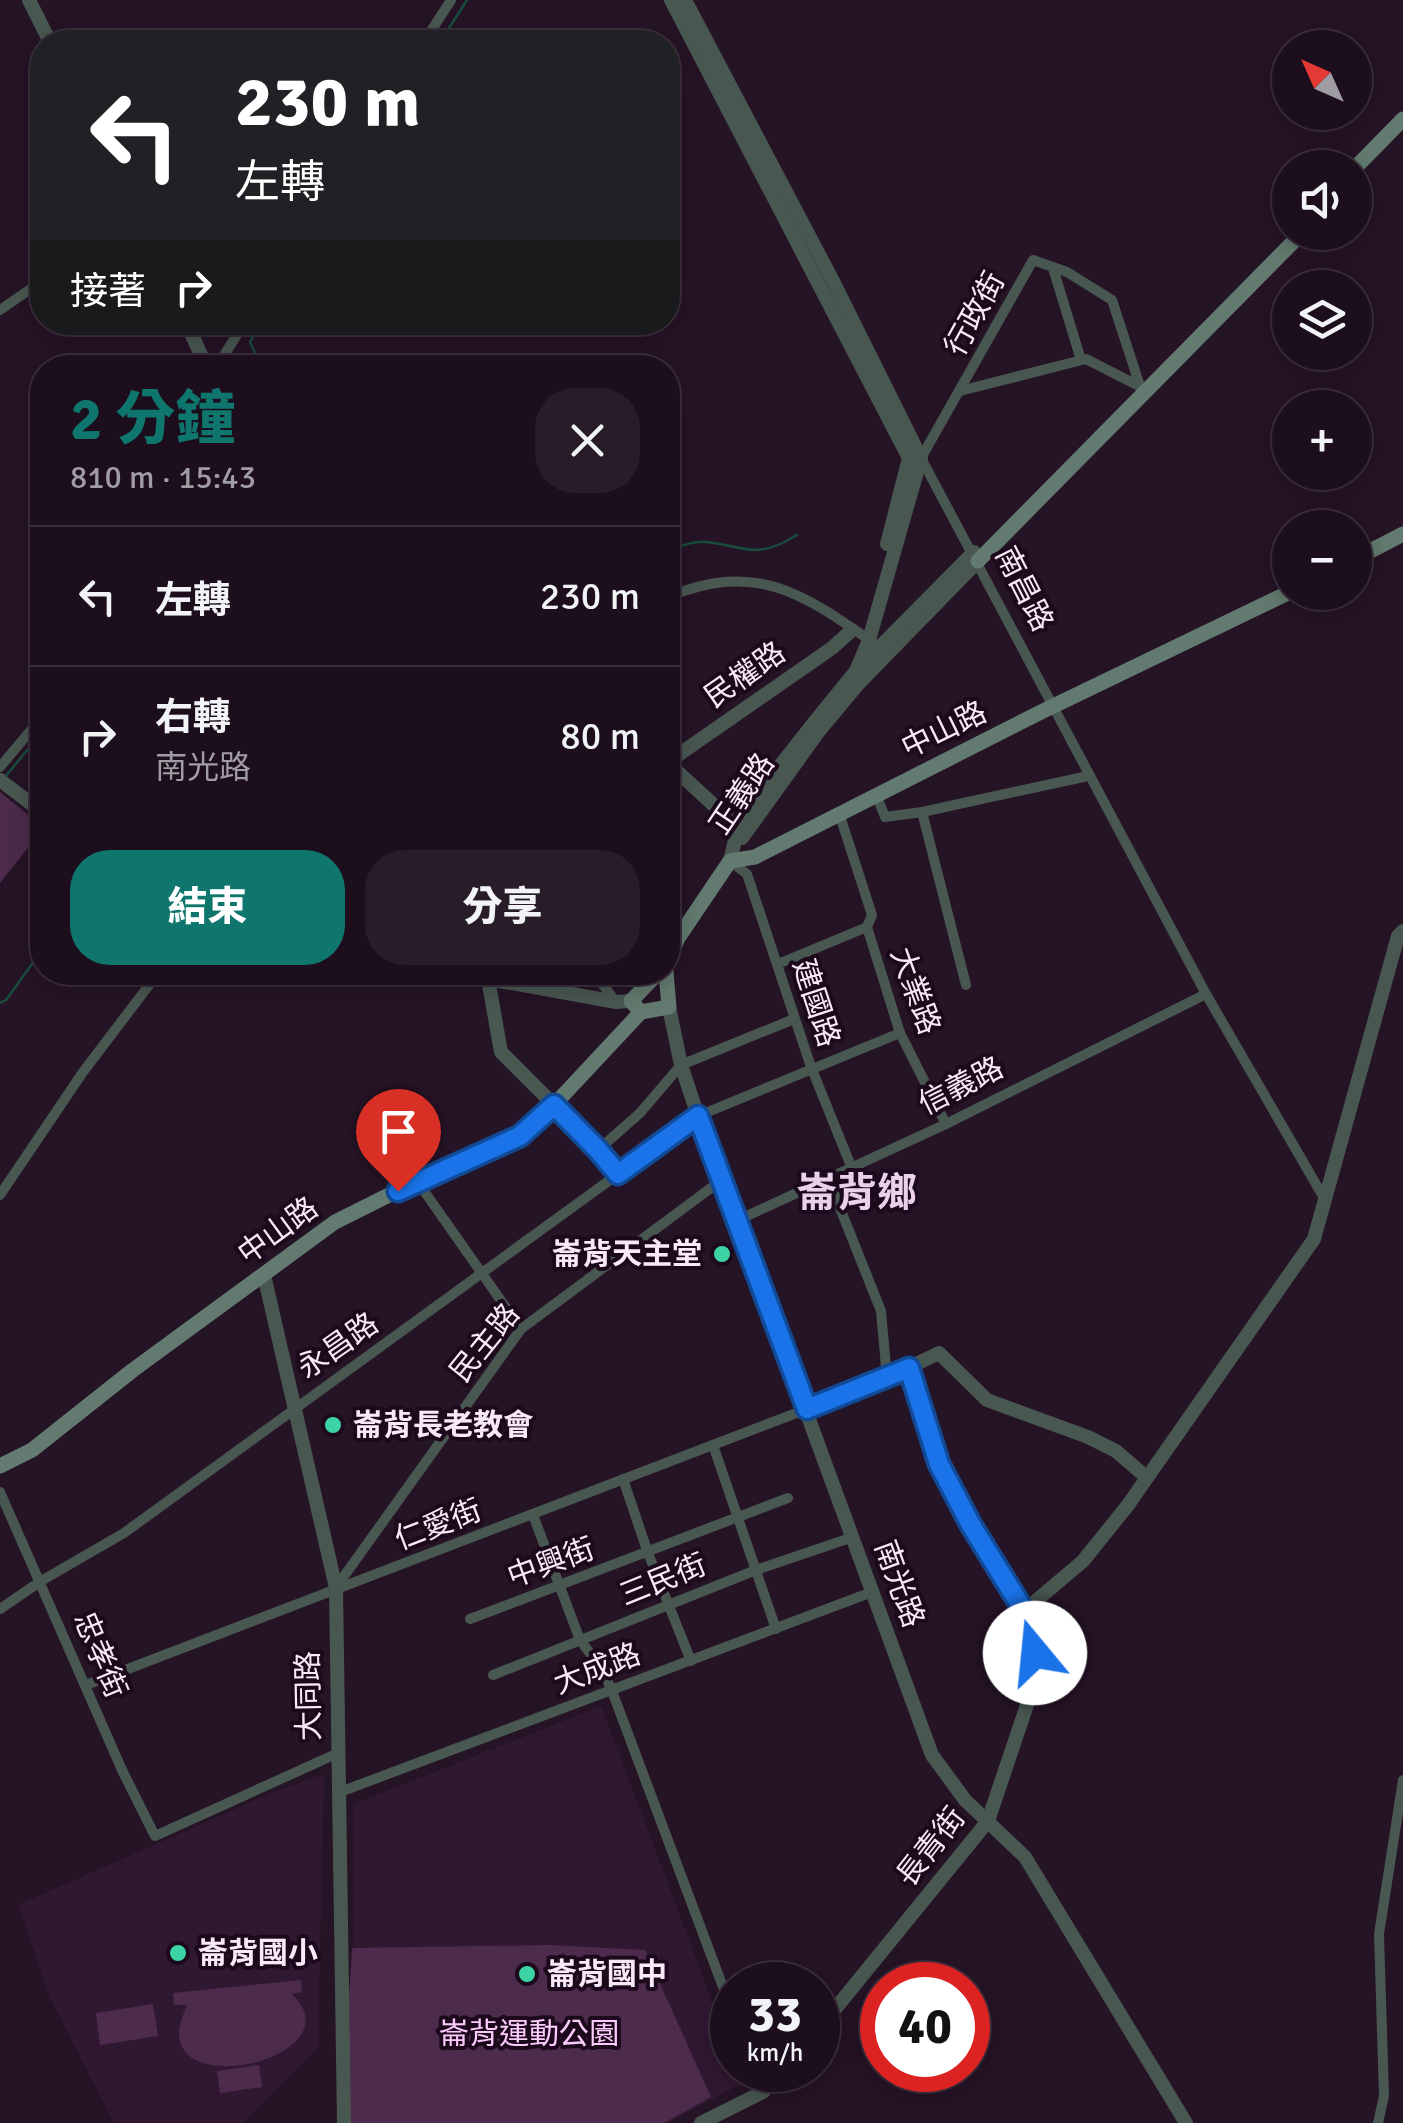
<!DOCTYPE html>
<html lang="zh-TW">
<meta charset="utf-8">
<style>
:root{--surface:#1c0e1c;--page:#291c29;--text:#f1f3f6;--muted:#a09ca3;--line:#3a2e3b;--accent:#0f766e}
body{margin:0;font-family:Signika,"Noto Sans TC",sans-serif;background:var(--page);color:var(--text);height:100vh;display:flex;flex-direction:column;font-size:38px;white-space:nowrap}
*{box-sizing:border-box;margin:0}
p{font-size:32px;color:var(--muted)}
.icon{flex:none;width:55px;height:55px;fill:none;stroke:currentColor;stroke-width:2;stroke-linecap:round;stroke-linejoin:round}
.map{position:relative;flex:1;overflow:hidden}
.panel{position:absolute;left:30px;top:355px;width:650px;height:630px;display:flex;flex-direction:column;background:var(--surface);border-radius:40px;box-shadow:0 5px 25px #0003,0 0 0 2px var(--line)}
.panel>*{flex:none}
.hud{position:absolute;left:30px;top:30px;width:650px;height:305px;border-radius:40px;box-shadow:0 5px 25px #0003,0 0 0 2px var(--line);background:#202124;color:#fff;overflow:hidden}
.needle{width:65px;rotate:315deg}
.buttons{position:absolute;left:1272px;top:30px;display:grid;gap:20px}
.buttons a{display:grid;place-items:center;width:100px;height:100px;border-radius:50%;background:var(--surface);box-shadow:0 5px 25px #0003,0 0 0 2px var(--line);font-size:50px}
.speed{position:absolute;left:710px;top:1962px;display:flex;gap:20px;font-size:50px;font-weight:700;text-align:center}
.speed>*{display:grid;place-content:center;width:130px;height:130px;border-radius:50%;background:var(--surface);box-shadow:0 5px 25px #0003,0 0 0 2px var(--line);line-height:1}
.speed small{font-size:25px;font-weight:400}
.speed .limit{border:15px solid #d22;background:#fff;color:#111}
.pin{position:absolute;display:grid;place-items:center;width:85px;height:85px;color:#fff;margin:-102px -42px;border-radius:50% 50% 50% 0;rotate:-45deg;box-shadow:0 0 10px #0007}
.pin .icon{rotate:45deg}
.me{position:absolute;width:110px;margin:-55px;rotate:343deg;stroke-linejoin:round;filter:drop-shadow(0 0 8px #0008)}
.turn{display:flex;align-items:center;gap:35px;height:210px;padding:0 40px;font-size:45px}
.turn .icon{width:130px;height:130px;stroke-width:2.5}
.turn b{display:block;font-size:70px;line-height:85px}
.then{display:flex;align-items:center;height:95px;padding:0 40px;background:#0003;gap:20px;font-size:38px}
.round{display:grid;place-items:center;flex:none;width:105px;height:105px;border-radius:40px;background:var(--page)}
.overview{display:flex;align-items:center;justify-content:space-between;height:170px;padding:0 40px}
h1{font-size:60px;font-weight:800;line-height:75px;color:var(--accent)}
.cta{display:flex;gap:20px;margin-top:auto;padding:20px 40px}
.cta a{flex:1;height:115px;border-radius:40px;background:var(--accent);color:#fff;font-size:40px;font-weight:800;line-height:115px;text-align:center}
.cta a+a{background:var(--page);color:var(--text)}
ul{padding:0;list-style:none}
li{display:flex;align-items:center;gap:30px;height:140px;padding:0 40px;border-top:2px solid var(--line)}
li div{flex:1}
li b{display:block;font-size:38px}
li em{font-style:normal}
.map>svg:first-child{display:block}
.built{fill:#301831}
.green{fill:#4c2b4d}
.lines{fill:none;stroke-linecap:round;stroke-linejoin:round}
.stream{stroke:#184d3b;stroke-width:2.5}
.minor{stroke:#495751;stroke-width:10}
.tertiary{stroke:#495751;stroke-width:14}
.secondary{stroke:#627a6f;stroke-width:15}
.route-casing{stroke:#114b97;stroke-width:25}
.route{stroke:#1a73e8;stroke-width:18}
.poi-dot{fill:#3cd4a4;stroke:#1c0a1c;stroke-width:4}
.labels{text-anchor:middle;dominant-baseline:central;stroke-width:8;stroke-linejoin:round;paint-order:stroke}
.street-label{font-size:30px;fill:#f7e9f7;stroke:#1c0a1c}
.poi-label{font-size:30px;font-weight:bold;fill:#f7e9f7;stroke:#1c0a1c;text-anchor:start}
.park-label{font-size:30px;fill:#fbcbfc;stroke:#1c0a1c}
.district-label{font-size:40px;font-weight:bold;fill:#ebd0eb;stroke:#1c0a1c}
</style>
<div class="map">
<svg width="1403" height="2123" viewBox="0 0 1403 2123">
<rect width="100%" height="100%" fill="#251326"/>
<!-- built -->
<g class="built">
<polygon points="601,1706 732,2054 732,2070 739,2070 743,2083 668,2123 411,2123 353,2080 354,1804"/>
<polygon points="324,1774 318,2048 244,2123 114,2123 52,2002 18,1905 276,1791"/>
</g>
<!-- green -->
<g class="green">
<polygon points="0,792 42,826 42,830 0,883"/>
<polygon points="550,1945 645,1950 711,2097 664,2123 350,2123 347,2027 352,1948"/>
<path d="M301 1980 302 1992 292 1994C354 2053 185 2099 179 2036 178 2025 184 2014 187 2005H174L173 1993Z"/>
<polygon points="153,2004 158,2036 100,2045 96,2013"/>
<polygon points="259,2065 262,2087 220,2093 217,2071"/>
</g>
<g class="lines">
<!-- stream -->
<g class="stream">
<polyline points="440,42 467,0"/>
<polyline points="262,368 250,342 262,322"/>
<path d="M668 551C679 547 694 540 706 542 747 546 755 561 797 535"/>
<polyline points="5,777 42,732"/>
<polyline points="0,1003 6,1000 42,950"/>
</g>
<!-- minor -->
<g class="minor">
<polyline points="424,42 451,0"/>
<polyline points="1053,268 1081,360"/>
<polyline points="0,310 42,281"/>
<polyline points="216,368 245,322"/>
<polyline points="1140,386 1112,300 1067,272 1033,260 921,458 1206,994 1324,1198"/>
<polyline points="960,391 1086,359 1143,388"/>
<path d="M668 597C755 561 801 592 872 642"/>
<polyline points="0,767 42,717"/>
<polyline points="876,794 885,817 922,812 1088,776"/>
<polyline points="922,812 966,985"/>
<polyline points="839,813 872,915 867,927"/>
<polyline points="730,861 747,874 811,1067 851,1166"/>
<polyline points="867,927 900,1033 946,1124"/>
<polyline points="778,964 867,927"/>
<polyline points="593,972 616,1002"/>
<polyline points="554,1105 618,1175"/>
<polyline points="598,1150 640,1113 681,1065 794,1019"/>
<polyline points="828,1178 881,1311 887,1378"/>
<polyline points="417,1181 521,1329"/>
<polyline points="0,1195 83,1072 159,972"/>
<polyline points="738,1220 946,1124 1206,994"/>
<polyline points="713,1445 776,1629"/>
<polyline points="623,1479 648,1553 691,1661"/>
<polyline points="0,1492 122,1770 155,1836 338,1753"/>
<polyline points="533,1515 580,1640 602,1669 612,1691 732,2011"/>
<polyline points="337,1586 521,1329 723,1179"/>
<polyline points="0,1609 41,1581 124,1533 698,1116 900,1033"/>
<polyline points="470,1619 788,1498"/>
<polyline points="493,1675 756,1570 853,1537"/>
<polyline points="86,1685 807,1409"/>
<polyline points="340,1792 872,1592"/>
<polyline points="755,2070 763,2092"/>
<polyline points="1378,2123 1384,2096 1379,1934 1403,1780"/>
</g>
<!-- tertiary -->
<g class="tertiary">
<polyline points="29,0 50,42"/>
<polyline points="671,0 909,458 887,544"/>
<polyline points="685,0 834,283 921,458 869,640 856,671 859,683"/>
<polyline points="186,322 207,368"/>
<polyline points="668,762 832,648 852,630"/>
<polyline points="668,763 743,832"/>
<polyline points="0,780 42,812"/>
<polyline points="742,838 819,731 859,683 977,562"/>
<polyline points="730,861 738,828 747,808 812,725 856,671 974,552"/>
<polyline points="450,972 616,1002 631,1001"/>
<polyline points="487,973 501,1052 554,1105"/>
<polyline points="669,1007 681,1065 698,1116 932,1755 965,1800 1025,1857 1186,2123"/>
<polyline points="264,1275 336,1588 344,2123"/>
<polyline points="807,1409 887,1378 939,1353 987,1400 1088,1437 1116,1451 1146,1477"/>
<polyline points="1024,1611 1083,1561 1128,1505 1314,1239 1398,936 1403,931"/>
<polyline points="818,2030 988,1821 1033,1687 1035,1653 1024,1611 971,1525 939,1464 909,1368"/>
<polyline points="701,2123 763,2092 783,2070"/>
</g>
<!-- secondary -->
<g class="secondary">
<polyline points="1355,168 1403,119"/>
<polyline points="1355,559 1403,534"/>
<polyline points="978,561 1303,232"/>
<polyline points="668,962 678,938 730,861 755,857 1043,711 1290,592"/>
<polyline points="641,1012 669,1007 666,972"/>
<polyline points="641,1012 631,1001 659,972"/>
<polyline points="0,1466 32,1450 133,1370 335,1222 417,1181 520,1135 554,1105 641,1012"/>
</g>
</g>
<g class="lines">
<!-- route casing -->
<g class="route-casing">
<polyline id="route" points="398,1191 520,1136 554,1105 598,1150 618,1174 698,1116 807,1409 909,1368 939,1464 971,1525 1024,1611 1035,1653"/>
</g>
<!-- route -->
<use href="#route" class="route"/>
</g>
<!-- markers -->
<g class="poi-dot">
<circle cx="722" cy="1254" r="10"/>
<circle cx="333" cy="1425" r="10"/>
<circle cx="178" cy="1953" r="10"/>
<circle cx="527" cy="1974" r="10"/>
</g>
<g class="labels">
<!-- street labels -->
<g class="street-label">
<text transform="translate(975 314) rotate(-61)">行政街</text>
<text transform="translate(1024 589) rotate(63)">南昌路</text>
<text transform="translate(745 675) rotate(-35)">民權路</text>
<text transform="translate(944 730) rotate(-26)">中山路</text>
<text transform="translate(742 794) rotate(-56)">正義路</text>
<text transform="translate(915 991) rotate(70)">大業路</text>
<text transform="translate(816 1003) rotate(72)">建國路</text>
<text transform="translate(961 1086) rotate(-27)">信義路</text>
<text transform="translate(278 1231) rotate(-36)">中山路</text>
<text transform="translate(485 1343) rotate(-51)">民主路</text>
<text transform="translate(338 1346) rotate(-35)">永昌路</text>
<text transform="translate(438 1525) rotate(-21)">仁愛街</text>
<text transform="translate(551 1563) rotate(-20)">中興街</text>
<text transform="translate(663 1580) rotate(-22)">三民街</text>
<text transform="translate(899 1584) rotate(70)">南光路</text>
<text transform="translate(100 1655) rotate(67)">忠孝街</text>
<text transform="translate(597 1669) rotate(-21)">大成路</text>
<text transform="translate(309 1696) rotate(-91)">大同路</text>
<text transform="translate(931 1847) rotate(-52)">長青街</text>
</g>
<!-- poi labels -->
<g class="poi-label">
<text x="702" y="1254" text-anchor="end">崙背天主堂</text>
<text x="353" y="1425">崙背長老教會</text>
<text x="198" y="1953">崙背國小</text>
<text x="547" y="1974">崙背國中</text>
</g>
<!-- park labels -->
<g class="park-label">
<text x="529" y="2034">崙背運動公園</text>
</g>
<!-- district labels -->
<g class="district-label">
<text x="857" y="1193">崙背鄉</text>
</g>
</g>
</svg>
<div class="buttons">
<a><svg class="needle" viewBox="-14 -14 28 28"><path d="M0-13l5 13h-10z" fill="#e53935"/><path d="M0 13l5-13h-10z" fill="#a09ca3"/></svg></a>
<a><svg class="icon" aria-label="sound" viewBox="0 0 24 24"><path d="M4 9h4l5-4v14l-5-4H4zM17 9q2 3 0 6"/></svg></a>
<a><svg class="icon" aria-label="layers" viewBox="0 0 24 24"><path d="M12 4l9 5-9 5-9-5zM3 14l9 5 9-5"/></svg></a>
<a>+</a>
<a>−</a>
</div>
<div class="speed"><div>33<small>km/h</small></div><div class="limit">40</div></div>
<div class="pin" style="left:398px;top:1191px;background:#d93025"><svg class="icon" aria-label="arrive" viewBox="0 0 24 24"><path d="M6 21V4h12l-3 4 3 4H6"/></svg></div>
<svg class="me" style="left:1035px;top:1653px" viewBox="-20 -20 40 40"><circle r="19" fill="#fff"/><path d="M0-13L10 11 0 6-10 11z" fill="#1a73e8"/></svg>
<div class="hud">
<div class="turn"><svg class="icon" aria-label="left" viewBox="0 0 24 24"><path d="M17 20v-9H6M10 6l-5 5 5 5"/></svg><div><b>230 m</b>左轉</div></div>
<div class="then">接著<svg class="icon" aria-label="right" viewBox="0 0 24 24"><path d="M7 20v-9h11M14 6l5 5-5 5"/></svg></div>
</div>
<section class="panel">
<div class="overview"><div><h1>2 分鐘</h1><p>810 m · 15:43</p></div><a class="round"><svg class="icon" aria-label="close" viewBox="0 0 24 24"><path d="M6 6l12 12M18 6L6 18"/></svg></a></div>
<ul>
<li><svg class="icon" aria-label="left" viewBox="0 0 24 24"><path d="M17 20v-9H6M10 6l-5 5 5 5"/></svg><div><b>左轉</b></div><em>230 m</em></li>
<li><svg class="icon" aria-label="right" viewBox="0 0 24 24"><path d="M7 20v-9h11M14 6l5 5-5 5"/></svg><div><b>右轉</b><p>南光路</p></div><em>80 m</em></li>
</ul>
<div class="cta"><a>結束</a><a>分享</a></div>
</section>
</div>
